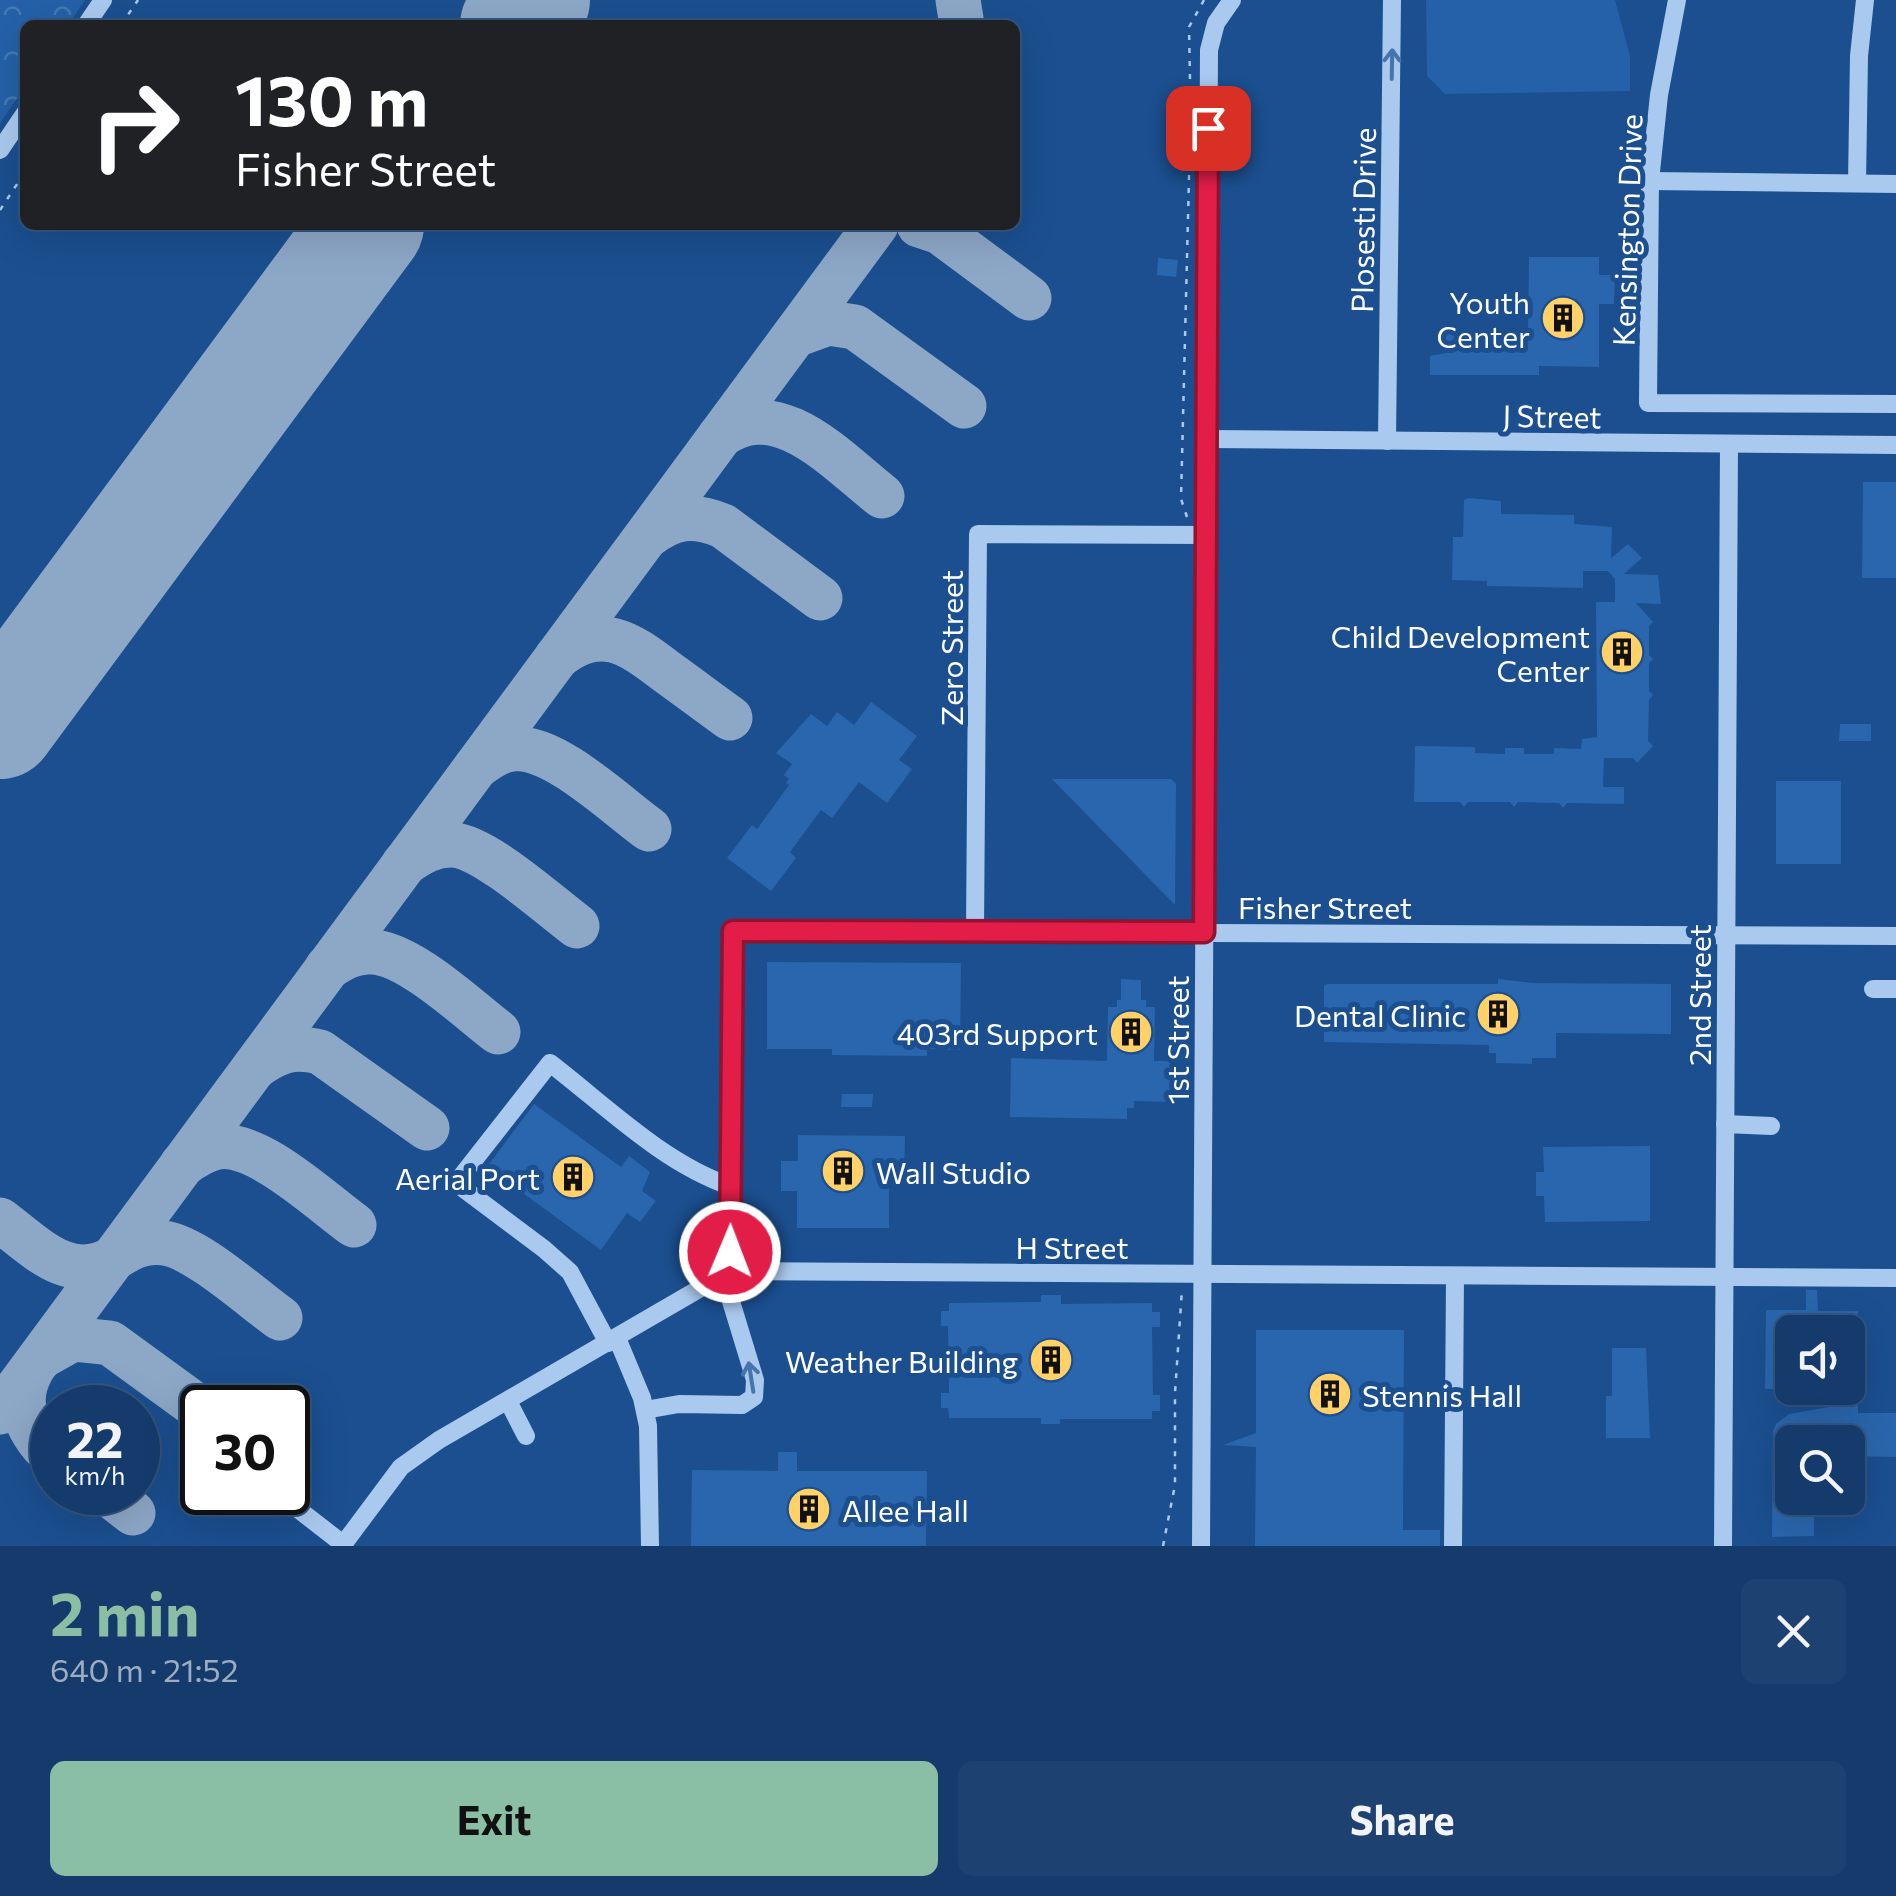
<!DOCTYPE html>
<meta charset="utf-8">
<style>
:root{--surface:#143b6b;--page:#1d4271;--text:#f1f3f6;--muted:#9dadc1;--line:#33557e;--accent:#8abfa5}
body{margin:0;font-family:Commissioner,sans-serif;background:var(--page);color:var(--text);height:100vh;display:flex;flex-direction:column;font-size:38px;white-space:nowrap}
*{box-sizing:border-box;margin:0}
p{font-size:32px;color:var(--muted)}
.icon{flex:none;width:55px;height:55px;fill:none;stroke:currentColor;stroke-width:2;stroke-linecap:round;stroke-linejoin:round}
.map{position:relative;height:1546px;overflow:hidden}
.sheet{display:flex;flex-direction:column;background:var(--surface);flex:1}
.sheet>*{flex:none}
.guide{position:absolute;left:20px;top:20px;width:1000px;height:210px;border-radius:15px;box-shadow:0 10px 40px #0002,0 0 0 2px var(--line);background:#202124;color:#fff;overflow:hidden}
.fabs{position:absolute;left:1775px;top:1315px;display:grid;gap:20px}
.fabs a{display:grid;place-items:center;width:90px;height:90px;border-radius:15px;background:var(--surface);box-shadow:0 10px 40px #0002,0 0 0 2px var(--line);font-size:50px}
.speed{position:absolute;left:30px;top:1385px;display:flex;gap:20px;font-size:50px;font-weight:700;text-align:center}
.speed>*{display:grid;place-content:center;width:130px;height:130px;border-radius:50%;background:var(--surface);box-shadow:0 10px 40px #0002,0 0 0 2px var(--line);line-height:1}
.speed small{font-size:25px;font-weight:400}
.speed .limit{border:5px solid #111;border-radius:15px;background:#fff;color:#111}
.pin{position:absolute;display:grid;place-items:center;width:85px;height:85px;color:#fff;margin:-42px;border-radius:20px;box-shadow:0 5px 15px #0006}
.me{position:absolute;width:110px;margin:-55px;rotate:1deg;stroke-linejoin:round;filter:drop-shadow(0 0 8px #0008)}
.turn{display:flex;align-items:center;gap:35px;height:210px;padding:0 50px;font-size:45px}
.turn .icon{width:130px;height:130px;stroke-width:2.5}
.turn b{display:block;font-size:70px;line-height:85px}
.round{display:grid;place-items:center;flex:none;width:105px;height:105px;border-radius:15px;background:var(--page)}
.headline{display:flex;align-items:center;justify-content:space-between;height:170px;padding:0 50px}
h1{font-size:60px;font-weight:700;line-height:75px;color:var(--accent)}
.button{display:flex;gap:20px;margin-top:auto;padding:20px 50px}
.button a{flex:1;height:115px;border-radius:15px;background:var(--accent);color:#111;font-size:40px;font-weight:700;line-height:115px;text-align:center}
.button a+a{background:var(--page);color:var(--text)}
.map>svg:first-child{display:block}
.green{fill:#2461a8}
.park{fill:url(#park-crowns)}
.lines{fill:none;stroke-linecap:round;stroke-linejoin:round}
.taxiway{stroke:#8da7c7;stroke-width:45}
.runway{stroke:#8da7c7;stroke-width:112}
.building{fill:#2a66ad}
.path{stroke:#a9c9ee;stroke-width:2.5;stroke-dasharray:5 8;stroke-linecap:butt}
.minor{stroke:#a9c9ee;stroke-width:18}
.oneway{stroke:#4674ac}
.route-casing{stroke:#92132f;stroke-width:25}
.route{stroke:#e11d48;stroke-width:18}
.labels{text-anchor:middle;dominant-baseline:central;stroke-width:10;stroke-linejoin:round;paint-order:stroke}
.street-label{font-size:30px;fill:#fff;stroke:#1b4f8f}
.poi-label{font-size:30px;fill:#fff;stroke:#1b4f8f;text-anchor:end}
</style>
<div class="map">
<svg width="1896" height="1546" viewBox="0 0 1896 1546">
<defs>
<pattern id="park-crowns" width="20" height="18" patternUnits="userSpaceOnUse" patternTransform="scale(2.5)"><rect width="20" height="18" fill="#2461a8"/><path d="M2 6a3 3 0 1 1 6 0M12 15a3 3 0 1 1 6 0" fill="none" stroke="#4579b5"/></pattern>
</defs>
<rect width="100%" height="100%" fill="#1b4f8f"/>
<!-- green -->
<polygon class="green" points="1426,0 1615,0 1630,56 1630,91 1445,94 1427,76"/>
<!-- park -->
<polygon class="park" points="0,0 85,0 68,25 25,25 25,87 0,123"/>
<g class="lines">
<!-- taxiway -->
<g class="taxiway">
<polyline points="958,0 962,25"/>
<polyline points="919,225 940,232 1029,298"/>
<polyline points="795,335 828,323 855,327 964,406"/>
<path d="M720 436C778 393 837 461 882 496"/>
<path d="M646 537C672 517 692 513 723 526L820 598"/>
<path d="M557 657C601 623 628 642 667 672 688 687 709 703 730 718"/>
<path d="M477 766C489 758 499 750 513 749 553 744 617 806 649 829"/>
<path d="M404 864C419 853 434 844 454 845 486 848 549 905 577 926"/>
<path d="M327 968C341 959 354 951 371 952 408 952 468 1009 498 1032"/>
<path d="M255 1067C277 1051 293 1045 320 1052L427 1128"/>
<path d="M182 1165C193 1157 205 1149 218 1147 258 1141 322 1202 354 1225"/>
<path d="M0 1220C35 1246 69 1285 114 1258 130 1248 144 1240 164 1243 196 1247 252 1298 280 1318"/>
<polyline points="41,1357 73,1339 110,1343 202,1410"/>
<path d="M31 1371C16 1399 24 1423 43 1446"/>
<polyline points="0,1412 876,225"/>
<polyline points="106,1492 133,1513"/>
</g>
<!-- runway -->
<g class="runway">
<polyline points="516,25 534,0"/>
<polyline points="0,723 368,225"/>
</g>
</g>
<!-- building -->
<g class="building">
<polygon points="1529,257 1599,257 1599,275 1615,275 1614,304 1599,304 1599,367 1539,366 1539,375 1430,375 1430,356 1446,353 1446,332 1528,332"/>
<polygon points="1158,258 1178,260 1176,277 1157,275"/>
<polygon points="1863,482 1896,482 1896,578 1862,578"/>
<polygon points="1469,498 1501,501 1501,514 1574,515 1574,524 1612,527 1611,558 1628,544 1642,558 1624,574 1658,575 1661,604 1636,603 1653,622 1649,626 1649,655 1653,659 1649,663 1649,691 1653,695 1649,700 1648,741 1653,746 1637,763 1633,758 1604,758 1603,787 1624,787 1624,804 1567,803 1563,808 1559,803 1518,802 1514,807 1510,802 1468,802 1464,807 1460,802 1414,802 1415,746 1475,747 1475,753 1505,754 1505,748 1524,748 1524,754 1554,754 1554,748 1581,749 1582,739 1597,737 1596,602 1615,602 1615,579 1608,571 1583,571 1583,588 1487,586 1487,581 1452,580 1453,537 1463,537 1464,500"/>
<polygon points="871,702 917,736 899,760 912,769 887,803 859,782 832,818 821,810 790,852 796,858 771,891 727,858 752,825 757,829 789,785 786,783 789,779 784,775 792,764 776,753 811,714 827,726 837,712 854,725"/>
<polygon points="1840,724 1871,724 1871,741 1839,741"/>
<polygon points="1052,779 1171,779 1176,784 1175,905"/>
<rect x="1776" y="781" width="65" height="83"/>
<polygon points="767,962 961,963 960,1050 927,1049 927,1056 832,1055 832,1049 767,1049"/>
<polygon points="1121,979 1141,980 1141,1000 1146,1000 1146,1007 1155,1007 1154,1061 1171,1061 1170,1102 1134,1101 1134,1108 1127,1108 1127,1119 1010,1117 1011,1058 1107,1061 1108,1007 1117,1007 1117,1000 1121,1000"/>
<polygon points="1498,979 1532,983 1671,984 1671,1034 1556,1033 1556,1058 1532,1058 1532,1064 1496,1063 1496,1053 1489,1053 1489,1045 1324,1042 1324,985 1328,984 1498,984"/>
<polygon points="842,1094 873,1094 872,1107 841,1107"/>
<polygon points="534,1104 621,1167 629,1156 650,1172 642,1191 656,1201 640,1222 627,1213 601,1250 487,1167"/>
<polygon points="798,1135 905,1136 904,1182 889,1182 889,1228 797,1228 797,1191 781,1191 781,1161 798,1161"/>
<polygon points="1650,1146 1650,1221 1545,1222 1544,1196 1536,1196 1536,1172 1544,1172 1543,1147"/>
<polygon points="1806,1290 1817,1290 1818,1311 1858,1311 1858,1332 1792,1332 1792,1389 1765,1389 1766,1310 1806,1310"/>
<polygon points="1041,1295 1061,1295 1061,1304 1152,1303 1152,1312 1160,1312 1160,1327 1152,1327 1153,1395 1160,1395 1160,1411 1152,1411 1152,1419 1060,1419 1060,1424 1041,1424 1041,1418 949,1418 948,1408 941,1408 941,1393 949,1393 948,1326 941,1326 941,1311 949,1311 949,1303 1041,1302"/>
<polygon points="1256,1330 1404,1330 1403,1530 1440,1530 1440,1546 1255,1546 1256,1447 1223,1445 1256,1433"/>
<polygon points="1612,1348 1646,1348 1650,1438 1606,1438 1606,1396 1612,1396"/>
<polygon points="1858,1402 1858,1413 1896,1413 1896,1457 1848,1456 1848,1442 1792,1442 1792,1498 1814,1498 1814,1536 1772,1537 1773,1431 1776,1424 1789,1414"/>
<polygon points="778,1452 797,1452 797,1471 927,1471 926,1546 691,1546 692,1470 778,1471"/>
<polygon points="221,1492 241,1492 223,1517 211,1508"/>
</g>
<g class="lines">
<!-- path -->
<g class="path">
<polyline points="121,25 138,0"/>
<polyline points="1190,79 1189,27 1204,0"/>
<polyline points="0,210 25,172"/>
<polyline points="1187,517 1181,499 1190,137"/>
<polyline points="1163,1546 1175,1485 1175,1393 1182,1289"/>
</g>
<!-- minor -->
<g class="minor">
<polyline points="1677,0 1659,95 1650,181 1648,403 1896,404"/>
<polyline points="86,25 103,0"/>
<polyline points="0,150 25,113"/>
<polyline points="1650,181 1896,184"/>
<polyline points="1857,183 1859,56 1865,0"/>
<polyline points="1207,439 1896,445"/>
<polyline points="1387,441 1392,0"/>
<polyline points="975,931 978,534 1207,535"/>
<polyline points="1873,989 1896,989"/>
<polyline points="1725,1124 1771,1126"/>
<polyline points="617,1338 642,1398 648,1426 650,1546"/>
<path d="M608 1343 570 1272 544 1249 456 1183 550 1063C606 1106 663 1163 730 1186"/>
<polyline points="508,1401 526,1436"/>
<polyline points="645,1410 679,1404 742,1405 754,1397 755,1380 730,1298 733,931 1896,936"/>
<polyline points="276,1492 343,1544"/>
<polyline points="342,1546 401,1467 439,1440 730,1271 1896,1278"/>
<polyline points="1201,1546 1209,50 1216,23 1232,0"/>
<polyline points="1453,1546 1455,1276"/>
<polyline points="1723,1546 1729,445"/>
</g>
</g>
<!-- one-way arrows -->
<defs><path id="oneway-shaft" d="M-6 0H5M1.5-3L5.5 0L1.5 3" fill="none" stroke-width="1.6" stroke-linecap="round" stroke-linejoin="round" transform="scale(2.5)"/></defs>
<g class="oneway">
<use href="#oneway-shaft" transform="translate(1392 64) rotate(-89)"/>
<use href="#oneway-shaft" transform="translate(751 1377) rotate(-99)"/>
</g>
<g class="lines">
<!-- route casing -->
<g class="route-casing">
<polyline id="route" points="730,1252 733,931 1204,932 1208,128"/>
</g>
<!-- route -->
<use href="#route" class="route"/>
</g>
<!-- icons -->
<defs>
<g id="building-disc" transform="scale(2.25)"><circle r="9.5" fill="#ffd166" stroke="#1b4f8f"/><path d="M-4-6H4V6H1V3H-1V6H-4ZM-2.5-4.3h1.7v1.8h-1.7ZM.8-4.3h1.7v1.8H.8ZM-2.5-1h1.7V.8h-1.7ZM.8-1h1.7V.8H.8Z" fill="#111"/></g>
</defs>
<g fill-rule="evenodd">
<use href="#building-disc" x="1563" y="318"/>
<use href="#building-disc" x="1622" y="652"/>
<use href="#building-disc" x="1498" y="1014"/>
<use href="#building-disc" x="1131" y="1032"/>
<use href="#building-disc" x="843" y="1171"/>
<use href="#building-disc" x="573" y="1177"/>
<use href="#building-disc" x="1051" y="1360"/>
<use href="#building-disc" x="1330" y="1394"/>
<use href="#building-disc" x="809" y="1509"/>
</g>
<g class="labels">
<!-- street labels -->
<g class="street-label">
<text transform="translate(1362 220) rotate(-89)">Plosesti Drive</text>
<text transform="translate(1626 230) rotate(-88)">Kensington Drive</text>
<text transform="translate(1552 415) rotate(1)">J Street</text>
<text transform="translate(950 648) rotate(-90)">Zero Street</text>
<text x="1325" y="906">Fisher Street</text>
<text transform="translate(1698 995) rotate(-90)">2nd Street</text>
<text transform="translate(1176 1040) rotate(-90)">1st Street</text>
<text x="1072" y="1246">H Street</text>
</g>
<!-- poi labels -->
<g class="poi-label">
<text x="1530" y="301">Youth<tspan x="1530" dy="34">Center</tspan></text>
<text x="1590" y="635">Child Development<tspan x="1590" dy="34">Center</tspan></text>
<text x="1466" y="1014">Dental Clinic</text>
<text x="1098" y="1032">403rd Support</text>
<text x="876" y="1171" text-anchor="start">Wall Studio</text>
<text x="540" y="1177">Aerial Port</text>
<text x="1018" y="1360">Weather Building</text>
<text x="1362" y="1394" text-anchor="start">Stennis Hall</text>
<text x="842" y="1509" text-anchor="start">Allee Hall</text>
</g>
</g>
</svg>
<div class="fabs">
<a><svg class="icon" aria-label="sound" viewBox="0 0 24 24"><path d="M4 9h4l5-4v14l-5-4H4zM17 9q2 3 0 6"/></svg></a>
<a><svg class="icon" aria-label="search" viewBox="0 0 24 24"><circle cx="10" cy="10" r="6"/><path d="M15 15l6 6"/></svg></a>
</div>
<div class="speed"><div>22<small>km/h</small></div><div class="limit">30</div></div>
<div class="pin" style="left:1208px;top:128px;background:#d93025"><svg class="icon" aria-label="arrive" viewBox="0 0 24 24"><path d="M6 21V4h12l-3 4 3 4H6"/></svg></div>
<svg class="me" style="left:730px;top:1252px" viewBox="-20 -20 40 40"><circle r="17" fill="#e11d48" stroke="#fff" stroke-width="3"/><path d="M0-11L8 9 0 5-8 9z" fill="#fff"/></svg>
<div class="guide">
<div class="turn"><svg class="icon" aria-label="right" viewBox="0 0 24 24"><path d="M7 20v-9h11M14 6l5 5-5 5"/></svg><div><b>130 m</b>Fisher Street</div></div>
</div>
</div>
<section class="sheet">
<div class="headline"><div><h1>2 min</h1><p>640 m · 21:52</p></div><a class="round"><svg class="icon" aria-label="close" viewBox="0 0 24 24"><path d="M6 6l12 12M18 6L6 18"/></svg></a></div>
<div class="button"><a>Exit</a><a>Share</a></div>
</section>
